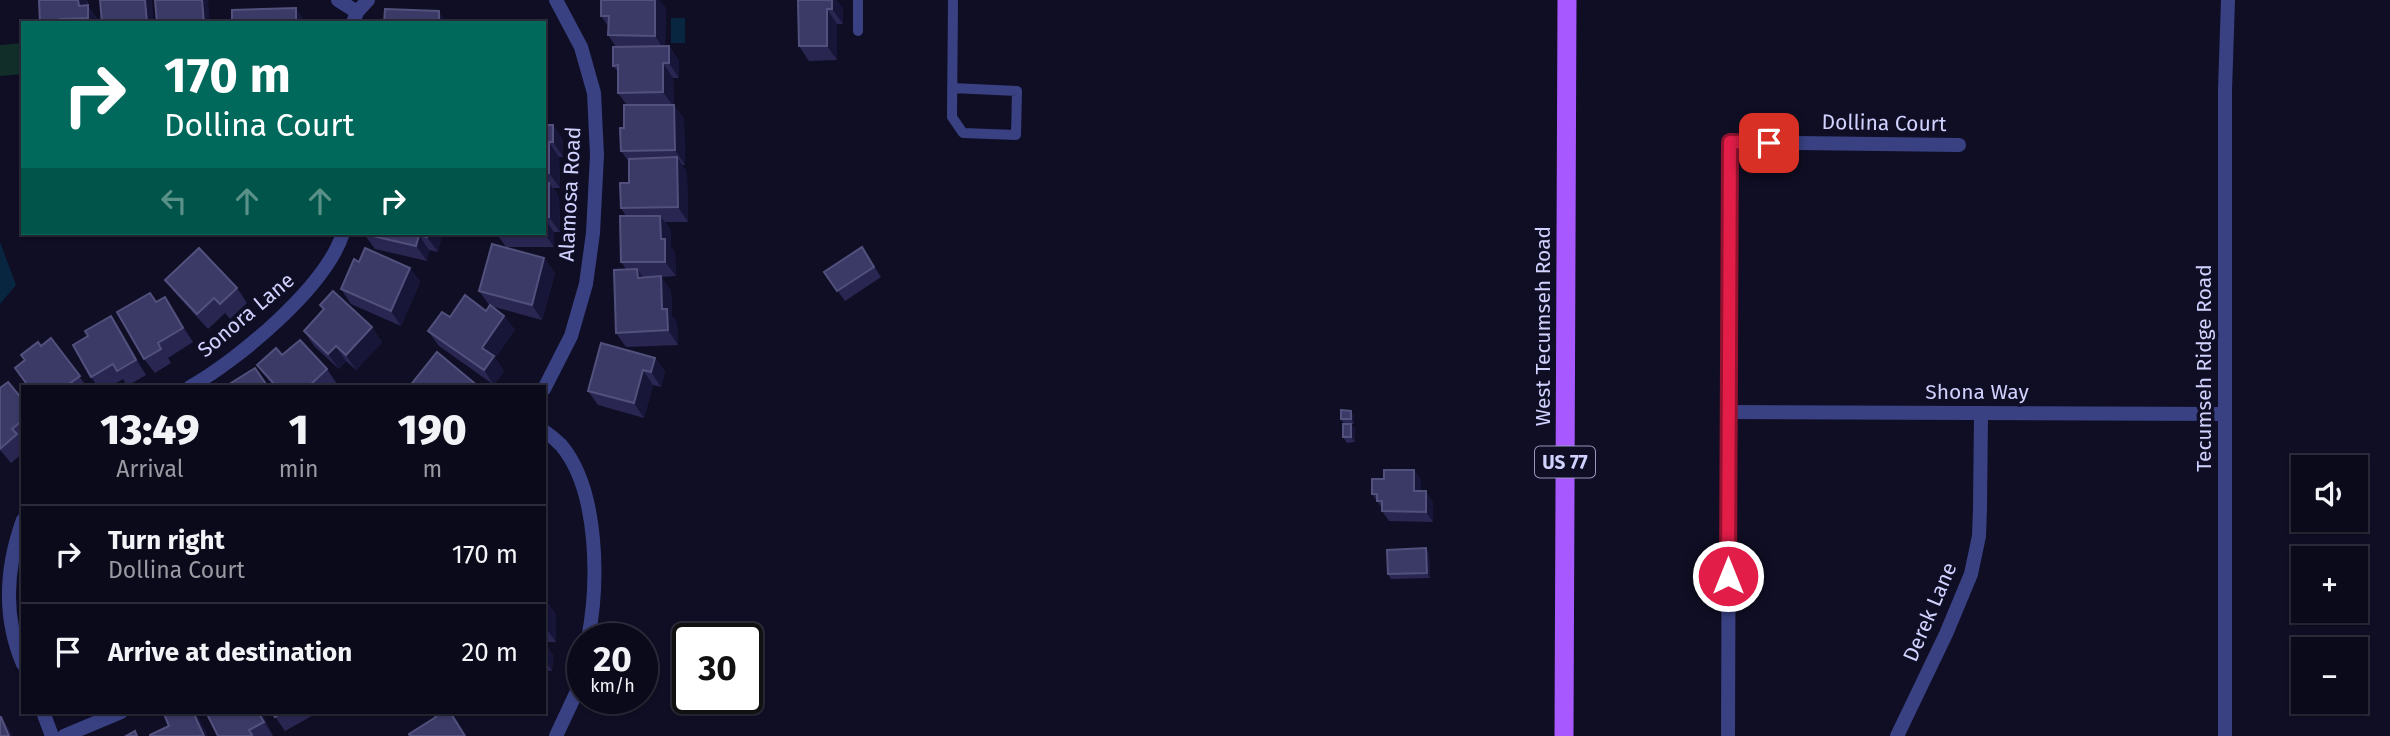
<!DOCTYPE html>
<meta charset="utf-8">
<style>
:root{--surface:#0b0a1b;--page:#191828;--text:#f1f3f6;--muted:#9a9aa3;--line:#2b2b3a}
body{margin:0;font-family:"Fira Sans",sans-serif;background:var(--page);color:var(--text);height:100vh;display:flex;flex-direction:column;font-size:26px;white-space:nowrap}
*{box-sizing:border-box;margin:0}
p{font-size:23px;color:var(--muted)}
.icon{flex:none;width:38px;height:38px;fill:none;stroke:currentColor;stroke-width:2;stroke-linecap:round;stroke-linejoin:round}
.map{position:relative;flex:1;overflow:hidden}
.side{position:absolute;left:21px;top:385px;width:525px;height:329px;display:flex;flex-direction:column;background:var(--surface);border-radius:0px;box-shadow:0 2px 5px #0004,0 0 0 2px var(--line)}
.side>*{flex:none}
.guide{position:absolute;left:21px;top:21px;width:525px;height:214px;border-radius:0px;box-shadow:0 2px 5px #0004,0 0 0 2px var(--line);background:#00695c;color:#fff;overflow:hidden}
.fabs{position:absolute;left:2291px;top:455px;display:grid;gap:14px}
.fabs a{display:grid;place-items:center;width:77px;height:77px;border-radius:0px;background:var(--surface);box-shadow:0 2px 5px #0004,0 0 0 2px var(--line);font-size:35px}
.speed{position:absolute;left:567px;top:623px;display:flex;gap:14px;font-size:35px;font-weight:700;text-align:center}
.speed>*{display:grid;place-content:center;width:91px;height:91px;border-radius:50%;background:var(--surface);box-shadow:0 2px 5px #0004,0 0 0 2px var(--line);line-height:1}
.speed small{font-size:18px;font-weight:400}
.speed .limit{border:4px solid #111;border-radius:10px;background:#fff;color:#111}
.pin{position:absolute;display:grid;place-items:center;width:60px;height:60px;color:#fff;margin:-30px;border-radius:14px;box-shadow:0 4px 10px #0006}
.me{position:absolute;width:77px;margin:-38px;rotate:0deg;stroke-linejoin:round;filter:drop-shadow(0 0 5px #0008)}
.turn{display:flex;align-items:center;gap:24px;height:147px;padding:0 28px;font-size:32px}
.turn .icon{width:91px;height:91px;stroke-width:2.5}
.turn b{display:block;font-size:49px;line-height:60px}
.lanes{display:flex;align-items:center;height:66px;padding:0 28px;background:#0003;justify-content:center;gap:35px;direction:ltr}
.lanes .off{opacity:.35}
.eta{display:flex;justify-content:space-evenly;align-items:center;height:119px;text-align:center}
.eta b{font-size:42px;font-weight:800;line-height:49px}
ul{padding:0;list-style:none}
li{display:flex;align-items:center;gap:21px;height:98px;padding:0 28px;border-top:2px solid var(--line)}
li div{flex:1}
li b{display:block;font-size:26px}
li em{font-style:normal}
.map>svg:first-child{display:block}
.green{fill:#112e28}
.water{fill:#092641}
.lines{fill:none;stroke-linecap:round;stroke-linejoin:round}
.service{stroke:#394183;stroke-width:10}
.minor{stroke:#394183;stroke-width:14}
.primary{stroke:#a858ff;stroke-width:19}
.wall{fill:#292752}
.shaded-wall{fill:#171538}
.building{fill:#3b3965;stroke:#52517d;stroke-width:2}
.route-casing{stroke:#92132f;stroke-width:18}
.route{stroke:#e11d48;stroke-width:12}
.labels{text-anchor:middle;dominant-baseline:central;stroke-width:7;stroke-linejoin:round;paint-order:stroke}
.shield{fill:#0f0e24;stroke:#9797bd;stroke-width:2}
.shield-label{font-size:19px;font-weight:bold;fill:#d1d2ff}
.street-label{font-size:21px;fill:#d1d2ff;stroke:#0f0e24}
</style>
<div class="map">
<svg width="2390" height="736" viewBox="0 0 2390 736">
<rect width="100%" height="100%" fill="#0f0e24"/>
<!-- green -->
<polygon class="green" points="23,43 23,74 0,76 0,45"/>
<!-- water -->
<g class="water">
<rect x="671" y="18" width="14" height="25"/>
<polygon points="0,242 16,285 0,304"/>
</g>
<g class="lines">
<!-- service -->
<g class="service">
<polyline points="858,31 858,0"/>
<polyline points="952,88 1017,91 1016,135 963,133 952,117 953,0"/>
</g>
<!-- minor -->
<g class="minor">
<polyline points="338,0 357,12"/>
<polyline points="353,23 357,12 368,0"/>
<path d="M190 387C239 359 326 287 343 233"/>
<polyline points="544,389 571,336 586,284 593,233 597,155 594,93 581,47 556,0"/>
<polyline points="1729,412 2225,414"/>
<path d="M544 431C550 435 556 440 561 445 599 490 599 583 588 639"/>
<path d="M23 520C6 567 3 617 23 664"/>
<polyline points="43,712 52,736"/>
<polyline points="64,736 121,712"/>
<polyline points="556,736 579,687 583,668"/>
<polyline points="1728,736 1730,142 1959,145"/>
<polyline points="1897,736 1946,634 1971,574 1979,536 1980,508 1981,413"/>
<polyline points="2225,736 2225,90 2228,0"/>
</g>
<!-- primary -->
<polyline class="primary" points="1564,736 1567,0"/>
</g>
<!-- wall -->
<g class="wall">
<polygon points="798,0 843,8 843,24 837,24 837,60 809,61 799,46"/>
<polygon points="88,1 88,6 98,20 98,23 40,23"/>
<polygon points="666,8 665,46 669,46 679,61 679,78 673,78 674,105 684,119 685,165 682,165 687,172 688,222 665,222 671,230 671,247 675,253 676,276 661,277 671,291 672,316 677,323 678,345 626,347 616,333 626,269 621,262 626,216 621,208 629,183 629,162 621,151 627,105 618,93 618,72 613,66 616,47 608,35 608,26 601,16"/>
<polygon points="544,125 553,125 563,140 563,157 559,157 560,188 553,188 559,197 560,232 554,232 554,247 506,247 496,233 544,233"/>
<polygon points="364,234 442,235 438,252 429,250 427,261 375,249"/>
<polygon points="862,247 881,277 845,301 824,272"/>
<polygon points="544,258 555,273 542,320 491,306 504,316 515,330 495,358 504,371 494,385 439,346 428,331 450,317 486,311 490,306 479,291"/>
<polygon points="359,262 410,268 420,282 401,326 351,304 341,289"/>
<polygon points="165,280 237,288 247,303 230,319 225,313 208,329 176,294"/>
<polygon points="150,293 156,302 175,312 193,342 168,358 171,363 155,373 144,359"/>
<polygon points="320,305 372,327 382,342 356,370 346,361 339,369 314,346 304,331 323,310"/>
<polygon points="121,331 146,375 127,386 123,379 110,387 98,387 91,377"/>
<polygon points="51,338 87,387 28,387 41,346"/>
<polygon points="282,355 327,369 337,384 335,387 274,387 257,365"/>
<polygon points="655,358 665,372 661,387 653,385 644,418 598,405 588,391"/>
<polygon points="0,388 23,400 23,453 11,463 0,450"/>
<polygon points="1351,411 1354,416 1354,424 1351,424 1355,429 1355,442 1347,443 1343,437 1344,424 1341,419"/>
<polygon points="1414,470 1421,480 1421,491 1433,502 1433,522 1389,521 1382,511 1382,508 1372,494 1384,479"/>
<polygon points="1426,548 1429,553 1430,578 1391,579 1388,574"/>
<polygon points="544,600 546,600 556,615 556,642 548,642 548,648 553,655 552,671 544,670"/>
<polygon points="261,712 273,736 218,736"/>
<polygon points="272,712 319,712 285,731"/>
</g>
<!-- shaded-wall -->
<g class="shaded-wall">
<polygon points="78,0 87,0 88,6 98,20 98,23 92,23 79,6"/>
<polygon points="145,0 152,0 154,23 147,23"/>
<polygon points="202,0 208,0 210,23 204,23"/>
<polygon points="655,0 660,0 666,8 665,51 655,36"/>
<polygon points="831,0 837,0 843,8 843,24 832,9"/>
<polygon points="296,8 306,23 296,23"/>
<polygon points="827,9 837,24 837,60 827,46"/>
<polygon points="439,11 447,23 439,23"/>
<polygon points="669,46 679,61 679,78 669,63"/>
<polygon points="663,63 673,78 674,107 663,92"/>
<polygon points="674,105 684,119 685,165 675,150"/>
<polygon points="553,125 563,140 563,157 553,142"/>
<polygon points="549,142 559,157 560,188 549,173"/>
<polygon points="677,157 687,172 688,222 678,207"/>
<polygon points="549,183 559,197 560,232 549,217"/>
<polygon points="660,216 671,230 671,247 675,253 676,276 665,262 661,239"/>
<polygon points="544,218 554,232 554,247 544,233"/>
<polygon points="428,233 440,233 442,235 438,252 427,237"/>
<polygon points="419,235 429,250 427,261 416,246"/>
<polygon points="544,258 555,273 542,320 532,305"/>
<polygon points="410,268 420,282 401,326 391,311"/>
<polygon points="637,269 648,284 638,278"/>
<polygon points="661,276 671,291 672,316 677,323 678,345 668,330 662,309"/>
<polygon points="165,297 175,312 193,342 183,328"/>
<polygon points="111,316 121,331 146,375 136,360"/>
<polygon points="504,316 515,330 495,358 504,371 494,385 484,370 482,348"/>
<polygon points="372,327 382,342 356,370 346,355"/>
<polygon points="336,346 346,361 339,369 328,354"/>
<polygon points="655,358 665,372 661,387 651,372"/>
<polygon points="643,370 653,385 644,418 634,403"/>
<polygon points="1351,411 1354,416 1354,424 1351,419"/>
<polygon points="1351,424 1355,429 1355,442 1351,437"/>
<polygon points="1414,470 1421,480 1421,502 1414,491"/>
<polygon points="1426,491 1433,502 1433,522 1426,512"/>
<polygon points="1426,548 1429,553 1430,578 1427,573"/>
<polygon points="546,600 556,615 556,642 545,627"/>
<polygon points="544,637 548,642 548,648 553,655 552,671 544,659"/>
<polygon points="193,712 196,712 208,736 204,736"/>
<polygon points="258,712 261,712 273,736 264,722"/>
<polygon points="1,717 11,732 13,736 9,736"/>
</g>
<!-- building -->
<g class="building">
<polygon points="39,0 78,0 79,6 88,5 88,18 60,19 60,23 40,23"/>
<polygon points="100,0 145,0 147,23 102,23"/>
<polygon points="155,0 202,0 204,23 157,23"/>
<polygon points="601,0 655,0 655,36 608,35 609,16 601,16"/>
<polygon points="798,0 832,0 832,9 827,9 827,46 799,46"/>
<polygon points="296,8 296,23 232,23 232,10"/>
<polygon points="385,9 439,11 439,23 384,23"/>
<polygon points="669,46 669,63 663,63 663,92 618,93 618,65 613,66 613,47"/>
<polygon points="624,105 674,105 675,150 621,151 620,128 624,128"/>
<polygon points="544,125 553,125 553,142 549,142 549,173 544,173"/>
<polygon points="677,157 678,207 621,208 620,183 629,183 629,159"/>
<rect x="544" y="183" width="5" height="34"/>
<polygon points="620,216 660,216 661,239 665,239 665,262 621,262"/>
<polygon points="365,233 428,233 427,237 419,235 416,246 364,234"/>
<polygon points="492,244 544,258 532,305 479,291"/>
<polygon points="862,247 874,267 837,291 824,272"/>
<polygon points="199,248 237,288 220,304 214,298 197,314 165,280"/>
<polygon points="365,248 410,268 391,311 341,289 354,259 359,262"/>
<polygon points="637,269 638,278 661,276 662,309 667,309 668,330 616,333 614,270"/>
<polygon points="333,291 372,327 346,355 336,346 328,354 304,331 324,309 320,305"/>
<polygon points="150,293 156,302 165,297 183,328 158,343 161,349 144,359 117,312"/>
<polygon points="465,295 486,311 490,305 504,316 482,348 494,356 484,370 428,331 442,312 450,317"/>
<polygon points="111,316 136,360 117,371 113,364 91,377 73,345 88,336 85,331"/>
<polygon points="51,338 80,376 65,387 29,387 15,368 25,360 21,355 38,342 41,346"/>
<polygon points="300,340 327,369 308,387 277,387 257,365 276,348 282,355"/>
<polygon points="601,343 655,358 651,372 643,370 634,403 588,391"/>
<polygon points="437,352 479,387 409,387"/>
<polygon points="255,368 268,387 234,387 231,383"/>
<polygon points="8,382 23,400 23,420 12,429 17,434 0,449 0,388"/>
<polygon points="1341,410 1351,411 1351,419 1341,419"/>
<rect x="1343" y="424" width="8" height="13"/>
<polygon points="1384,470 1414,470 1414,491 1426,491 1426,512 1382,511 1382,501 1377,501 1377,494 1372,494 1372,479 1384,479"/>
<polygon points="1426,548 1427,573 1388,574 1387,550"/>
<polygon points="544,600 546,600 545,627 544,627"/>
<polygon points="168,712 193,712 204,736 150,736 150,735 169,726 164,714"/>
<polygon points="206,712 258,712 264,722 249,730 252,735 250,736 218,736"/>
<polygon points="272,712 282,712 275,717"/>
<polygon points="433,712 450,712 465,736 410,736 409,734 436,717"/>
<polygon points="0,717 1,717 9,736 0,736"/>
<polygon points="135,731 137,736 126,736"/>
</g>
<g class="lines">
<!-- route casing -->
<g class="route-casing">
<polyline id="route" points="1728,576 1730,142 1769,143"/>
</g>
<!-- route -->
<use href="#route" class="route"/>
</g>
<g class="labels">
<!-- shield labels -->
<rect class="shield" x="1535" y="446.5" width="60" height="31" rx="5"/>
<g class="shield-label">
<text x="1565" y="462">US 77</text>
</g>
<!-- street labels -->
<g class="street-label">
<text transform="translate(1884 123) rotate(1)">Dollina Court</text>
<text transform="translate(570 194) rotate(-87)">Alamosa Road</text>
<text transform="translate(246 315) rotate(-40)">Sonora Lane</text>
<text transform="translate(1543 326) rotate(-90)">West Tecumseh Road</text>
<text transform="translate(2204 368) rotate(-90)">Tecumseh Ridge Road</text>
<text x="1977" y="392">Shona Way</text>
<text transform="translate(1930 612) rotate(-67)">Derek Lane</text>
</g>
</g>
</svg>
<div class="fabs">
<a><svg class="icon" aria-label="sound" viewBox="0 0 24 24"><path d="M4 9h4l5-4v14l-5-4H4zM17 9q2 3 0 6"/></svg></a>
<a>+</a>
<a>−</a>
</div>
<div class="speed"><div>20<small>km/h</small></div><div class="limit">30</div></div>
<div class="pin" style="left:1769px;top:143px;background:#d93025"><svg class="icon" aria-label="arrive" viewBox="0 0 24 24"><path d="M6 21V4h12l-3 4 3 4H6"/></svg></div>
<svg class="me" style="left:1728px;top:576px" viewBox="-20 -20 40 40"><circle r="17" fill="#e11d48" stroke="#fff" stroke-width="3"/><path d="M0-11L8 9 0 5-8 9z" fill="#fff"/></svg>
<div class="guide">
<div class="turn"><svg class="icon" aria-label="right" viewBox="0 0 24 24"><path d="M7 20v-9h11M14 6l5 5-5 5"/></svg><div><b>170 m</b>Dollina Court</div></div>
<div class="lanes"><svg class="icon off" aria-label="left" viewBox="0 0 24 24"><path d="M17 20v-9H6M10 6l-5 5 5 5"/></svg><svg class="icon off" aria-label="ahead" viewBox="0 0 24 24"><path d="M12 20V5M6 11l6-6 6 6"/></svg><svg class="icon off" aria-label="ahead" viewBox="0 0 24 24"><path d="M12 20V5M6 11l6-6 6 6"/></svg><svg class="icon" aria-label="right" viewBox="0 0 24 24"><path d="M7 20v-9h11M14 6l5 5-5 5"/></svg></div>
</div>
<section class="side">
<div class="eta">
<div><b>13:49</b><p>Arrival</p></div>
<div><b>1</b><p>min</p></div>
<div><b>190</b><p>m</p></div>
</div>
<ul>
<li><svg class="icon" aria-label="right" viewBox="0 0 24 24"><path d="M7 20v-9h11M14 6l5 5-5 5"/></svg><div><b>Turn right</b><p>Dollina Court</p></div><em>170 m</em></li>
<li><svg class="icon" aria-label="arrive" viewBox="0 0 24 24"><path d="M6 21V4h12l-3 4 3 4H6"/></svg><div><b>Arrive at destination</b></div><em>20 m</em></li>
</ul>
</section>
</div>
